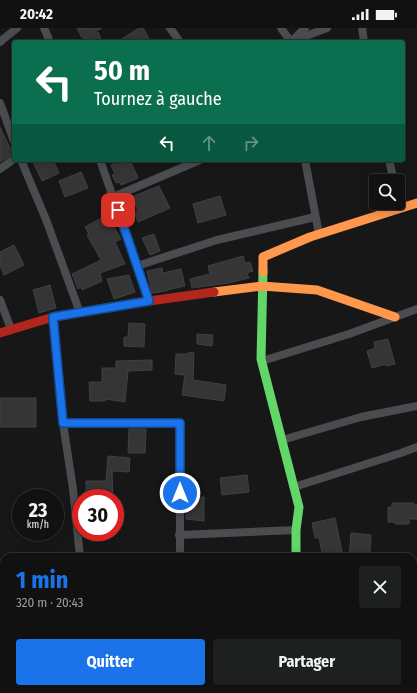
<!DOCTYPE html>
<html lang="fr">
<meta charset="utf-8">
<style>
:root{--surface:#111;--page:#1e1f1f;--text:#f1f3f6;--muted:#9c9d9f;--line:#303131;--accent:#1a73e8}
body{margin:0;font-family:"Fira Sans Condensed",sans-serif;background:var(--page);color:var(--text);height:100vh;display:flex;flex-direction:column;font-size:15px;white-space:nowrap}
*{box-sizing:border-box;margin:0}
p{font-size:13px;color:var(--muted)}
.icon{flex:none;width:22px;height:22px;fill:none;stroke:currentColor;stroke-width:2;stroke-linecap:round;stroke-linejoin:round}
.map{position:relative;flex:1;overflow:hidden}
.panel{position:absolute;left:0px;top:525px;width:417px;height:140px;display:flex;flex-direction:column;background:var(--surface);border-radius:12px 12px 0 0;box-shadow:0 2px 10px #0003,0 0 0 1px var(--line)}
.panel>*{flex:none}
.guide{position:absolute;left:12px;top:12px;width:393px;height:122px;border-radius:4px;box-shadow:0 2px 10px #0003,0 0 0 1px var(--line);background:#0b6e4f;color:#fff;overflow:hidden}
.tools{position:absolute;left:369px;top:146px;display:grid;gap:8px}
.tools a{display:grid;place-items:center;width:36px;height:36px;border-radius:4px;background:var(--surface);box-shadow:0 2px 10px #0003,0 0 0 1px var(--line);font-size:20px}
.speed{position:absolute;left:12px;top:461px;display:flex;gap:8px;font-size:20px;font-weight:700;text-align:center}
.speed>*{display:grid;place-content:center;width:52px;height:52px;border-radius:50%;background:var(--surface);box-shadow:0 2px 10px #0003,0 0 0 1px var(--line);line-height:1}
.speed small{font-size:10px;font-weight:400}
.speed .limit{border:6px solid #d22;background:#fff;color:#111}
.pin{position:absolute;display:grid;place-items:center;width:34px;height:34px;color:#fff;margin:-17px;border-radius:8px;box-shadow:0 2px 6px #0006}
.me{position:absolute;width:44px;margin:-22px;rotate:0deg;stroke-linejoin:round;filter:drop-shadow(0 0 3px #0008)}
.turn{display:flex;align-items:center;gap:14px;height:84px;padding:0 16px;font-size:18px}
.turn .icon{width:52px;height:52px;stroke-width:2.5}
.turn b{display:block;font-size:28px;line-height:34px}
.lanes{display:flex;align-items:center;height:38px;padding:0 16px;background:#0003;justify-content:center;gap:20px;direction:ltr}
.lanes .off{opacity:.35}
.round{display:grid;place-items:center;flex:none;width:42px;height:42px;border-radius:4px;background:var(--page)}
.headline{display:flex;align-items:center;justify-content:space-between;height:68px;padding:0 16px}
h1{font-size:24px;font-weight:700;line-height:30px;color:var(--accent)}
.cta{display:flex;gap:8px;margin-top:auto;padding:8px 16px}
.cta a{flex:1;height:46px;border-radius:4px;background:var(--accent);color:#fff;font-size:16px;font-weight:700;line-height:46px;text-align:center}
.cta a+a{background:var(--page);color:var(--text)}
.status{display:flex;justify-content:space-between;align-items:center;height:28px;padding:0 20px;background:var(--surface);direction:ltr}
.status svg{height:11px;fill:currentColor}
.map>svg:first-child{display:block}
.building{fill:#353536;stroke:#3f4043}
.lines{fill:none;stroke-linecap:round;stroke-linejoin:round}
.street{stroke:#4b4c50;stroke-width:8}
.fast{stroke:#63d668;stroke-width:9}
.slow{stroke:#ff974d;stroke-width:9}
.jam{stroke:#b3261e;stroke-width:9}
.route-casing{stroke:#114b97;stroke-width:10}
.route{stroke:#1a73e8;stroke-width:7}
</style>
<div class="status"><b>20:42</b><svg viewBox="0 0 49 12"><path d="M0 12V9h3v3zM5 12V6h3v6zM10 12V3h3v9zM15 12V0h3v12zM26 1h20v11H26zM47 4h2v5h-2z"/></svg></div>
<div class="map">
<svg width="417" height="665" viewBox="0 0 417 665">
<rect width="100%" height="100%" fill="#171717"/>
<!-- building -->
<g class="building">
<polygon points="77,0 102,0 95,4 95,6 98,4 102,14 76,14 86,10 85,9 82,10"/>
<polygon points="139,0 143,0 151,14 117,14"/>
<polygon points="0,99 13,126 0,134"/>
<polygon points="32,132 46,132 48,136 54,134 59,145 42,153"/>
<polygon points="113,132 130,132 138,150 121,157 119,154 116,155 112,147 115,146 111,137 114,136"/>
<polygon points="81,144 88,160 65,169 59,153"/>
<polygon points="159,158 170,180 138,194 134,184 138,183 132,169"/>
<polygon points="220,168 226,187 198,195 193,176"/>
<polygon points="107,187 121,211 115,214 125,236 100,245 102,253 82,262 81,259 78,261 72,246 101,232 87,207 89,206 85,199"/>
<polygon points="154,206 160,223 150,227 142,210"/>
<polygon points="14,217 24,237 4,247 0,237 0,224"/>
<polygon points="243,228 245,235 250,234 253,243 247,245 249,250 229,255 192,260 190,251 210,246 208,238"/>
<polygon points="162,240 163,245 181,241 185,258 167,262 167,263 152,265 147,243"/>
<polygon points="129,247 135,264 114,271 107,251"/>
<polygon points="50,257 56,280 39,285 33,262"/>
<polygon points="129,295 145,296 144,319 124,318 124,309 128,309"/>
<polygon points="197,306 213,307 212,318 197,316"/>
<polygon points="388,311 395,336 386,338 386,336 372,340 367,323 375,320 374,314"/>
<polygon points="189,324 194,325 193,352 226,357 224,373 182,367 185,347 175,346 176,326 188,326"/>
<polygon points="152,332 152,342 128,343 125,374 105,371 105,373 90,373 89,354 102,354 102,340 116,340 116,333"/>
<rect x="0" y="370" width="36" height="29"/>
<polygon points="129,401 146,401 145,425 128,425"/>
<polygon points="108,428 130,430 129,444 112,443 113,467 107,467 107,470 86,470 86,453 106,453"/>
<polygon points="247,447 249,464 222,467 220,450"/>
<polygon points="186,469 204,469 204,493 186,491"/>
<polygon points="392,475 414,475 413,477 417,477 417,491 409,491 409,496 395,496 395,494 388,494 388,479 392,479"/>
<polygon points="335,490 343,528 323,529 319,510 315,510 312,495"/>
<polygon points="351,505 371,507 370,525 366,525 365,529 349,529"/>
</g>
<g class="lines">
<!-- street -->
<g class="street">
<polyline points="44,0 50,14"/>
<polyline points="170,0 180,14"/>
<polyline points="281,0 291,14 305,0"/>
<polyline points="362,0 364,14"/>
<polyline points="0,14 17,0"/>
<polyline points="290,14 327,0"/>
<polyline points="0,75 14,113"/>
<polyline points="21,132 47,194 80,285"/>
<polyline points="100,132 149,273"/>
<polyline points="305,132 319,206"/>
<polyline points="389,132 394,153"/>
<polyline points="0,141 14,131"/>
<polyline points="113,169 200,132"/>
<polyline points="398,170 400,180"/>
<polyline points="137,238 217,212 315,189"/>
<polyline points="0,272 11,301"/>
<polyline points="53,289 63,395 180,395 180,529"/>
<polyline points="262,333 349,306 417,281"/>
<polyline points="63,395 73,461 80,529"/>
<polyline points="282,412 361,389 417,378"/>
<polyline points="294,459 401,425 417,419"/>
<polyline points="179,507 296,502"/>
<polyline points="413,535 417,535"/>
<polyline points="0,589 4,593"/>
<polyline points="413,653 417,654"/>
<polyline points="81,661 87,665"/>
<polyline points="172,665 173,661"/>
<polyline points="340,665 341,661"/>
</g>
<!-- fast -->
<polyline class="fast" points="263,244 261,331 299,479 296,502 296,529"/>
<!-- slow -->
<g class="slow">
<polyline points="263,244 263,229 310,209 417,175"/>
<polyline points="214,264 262,258 317,262 395,289"/>
</g>
<!-- jam -->
<polyline class="jam" points="0,305 53,289 135,275 214,264"/>
</g>
<g class="lines">
<!-- route casing -->
<g class="route-casing">
<polyline id="route" points="118,182 149,273 53,289 63,395 180,395 180,465"/>
</g>
<!-- route -->
<use href="#route" class="route"/>
</g>
</svg>
<div class="tools">
<a><svg class="icon" aria-label="search" viewBox="0 0 24 24"><circle cx="10" cy="10" r="6"/><path d="M15 15l6 6"/></svg></a>
</div>
<div class="speed"><div>23<small>km/h</small></div><div class="limit">30</div></div>
<div class="pin" style="left:118px;top:182px;background:#d93025"><svg class="icon" aria-label="arrive" viewBox="0 0 24 24"><path d="M6 21V4h12l-3 4 3 4H6"/></svg></div>
<svg class="me" style="left:180px;top:465px" viewBox="-20 -20 40 40"><circle r="17" fill="#1a73e8" stroke="#fff" stroke-width="3"/><path d="M0-11L8 9 0 5-8 9z" fill="#fff"/></svg>
<div class="guide">
<div class="turn"><svg class="icon" aria-label="left" viewBox="0 0 24 24"><path d="M17 20v-9H6M10 6l-5 5 5 5"/></svg><div><b>50 m</b>Tournez à gauche</div></div>
<div class="lanes"><svg class="icon" aria-label="left" viewBox="0 0 24 24"><path d="M17 20v-9H6M10 6l-5 5 5 5"/></svg><svg class="icon off" aria-label="ahead" viewBox="0 0 24 24"><path d="M12 20V5M6 11l6-6 6 6"/></svg><svg class="icon off" aria-label="right" viewBox="0 0 24 24"><path d="M7 20v-9h11M14 6l5 5-5 5"/></svg></div>
</div>
<section class="panel">
<div class="headline"><div><h1>1 min</h1><p>320 m · 20:43</p></div><a class="round"><svg class="icon" aria-label="close" viewBox="0 0 24 24"><path d="M6 6l12 12M18 6L6 18"/></svg></a></div>
<div class="cta"><a>Quitter</a><a>Partager</a></div>
</section>
</div>
